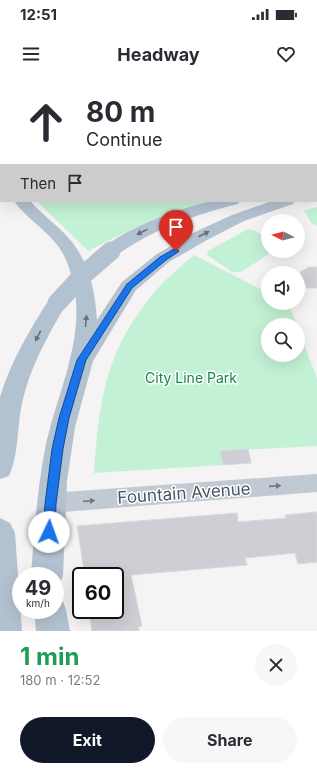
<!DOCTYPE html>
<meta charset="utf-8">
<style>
:root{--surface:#fff;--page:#f7f7f7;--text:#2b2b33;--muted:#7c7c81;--accent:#111827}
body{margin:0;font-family:Inter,sans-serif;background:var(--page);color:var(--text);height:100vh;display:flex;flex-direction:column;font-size:15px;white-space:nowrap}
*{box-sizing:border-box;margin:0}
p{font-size:13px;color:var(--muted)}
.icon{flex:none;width:22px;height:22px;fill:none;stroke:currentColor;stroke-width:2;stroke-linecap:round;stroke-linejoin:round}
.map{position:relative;height:551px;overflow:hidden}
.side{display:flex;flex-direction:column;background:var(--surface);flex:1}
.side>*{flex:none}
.guide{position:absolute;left:0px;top:0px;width:317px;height:122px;box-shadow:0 4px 16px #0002;background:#fff;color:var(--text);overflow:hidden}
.needle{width:26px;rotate:276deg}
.fabs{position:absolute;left:261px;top:134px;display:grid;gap:8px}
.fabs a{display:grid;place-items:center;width:44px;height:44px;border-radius:50%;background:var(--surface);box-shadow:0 4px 16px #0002;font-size:20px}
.speed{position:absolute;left:12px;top:487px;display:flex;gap:8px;font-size:20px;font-weight:700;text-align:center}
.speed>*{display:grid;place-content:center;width:52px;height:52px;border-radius:50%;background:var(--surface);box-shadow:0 4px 16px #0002;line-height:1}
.speed small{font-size:10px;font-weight:400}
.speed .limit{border:2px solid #111;border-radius:6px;background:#fff;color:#111}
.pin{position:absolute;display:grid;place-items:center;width:34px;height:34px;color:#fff;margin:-41px -17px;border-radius:50% 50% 50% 0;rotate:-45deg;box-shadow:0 0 4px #0007}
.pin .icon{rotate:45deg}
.me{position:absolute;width:44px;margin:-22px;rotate:3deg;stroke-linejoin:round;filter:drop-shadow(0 0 3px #0008)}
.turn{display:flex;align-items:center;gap:14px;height:84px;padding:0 20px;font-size:18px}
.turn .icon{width:52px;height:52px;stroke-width:2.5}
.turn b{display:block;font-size:28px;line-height:34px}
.then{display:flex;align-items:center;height:38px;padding:0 20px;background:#0003;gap:8px;font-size:15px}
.round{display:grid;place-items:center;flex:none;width:42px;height:42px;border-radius:21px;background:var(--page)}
.head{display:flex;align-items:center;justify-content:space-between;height:68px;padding:0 20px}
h1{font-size:24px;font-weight:700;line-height:30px;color:#1e9e55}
.action{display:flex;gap:8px;margin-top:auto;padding:8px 20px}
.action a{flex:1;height:46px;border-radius:24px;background:var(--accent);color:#fff;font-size:16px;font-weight:700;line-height:46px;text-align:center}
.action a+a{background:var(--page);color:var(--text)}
.status{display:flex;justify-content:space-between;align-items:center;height:28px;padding:0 20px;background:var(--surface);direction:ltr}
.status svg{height:11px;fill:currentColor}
header{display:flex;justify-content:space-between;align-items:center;height:52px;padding:0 20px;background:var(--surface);font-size:18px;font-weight:700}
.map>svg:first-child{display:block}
.green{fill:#c3f1d5}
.building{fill:#cdcfd5;stroke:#d7d9de}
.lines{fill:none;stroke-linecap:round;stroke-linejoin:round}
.lane{fill:#c1cad2;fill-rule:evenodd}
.street{fill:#c1cad2;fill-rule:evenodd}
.primary{fill:#b3c2d1;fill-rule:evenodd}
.primary-bridge{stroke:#b3c2d1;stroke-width:19}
.oneway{fill:#64717d}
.oneway2{fill:#6e7983}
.route{fill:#1a73e8;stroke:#114b97}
.labels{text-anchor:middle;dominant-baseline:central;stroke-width:3;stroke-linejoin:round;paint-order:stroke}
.park-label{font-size:14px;fill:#17864f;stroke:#fff}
.near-street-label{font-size:17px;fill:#4a5661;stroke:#fff}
</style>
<div class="status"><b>12:51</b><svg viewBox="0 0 49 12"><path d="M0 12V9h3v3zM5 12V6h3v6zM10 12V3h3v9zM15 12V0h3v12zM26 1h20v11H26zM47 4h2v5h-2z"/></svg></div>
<header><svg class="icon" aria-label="menu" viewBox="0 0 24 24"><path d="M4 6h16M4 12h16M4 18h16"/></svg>Headway<svg class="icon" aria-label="heart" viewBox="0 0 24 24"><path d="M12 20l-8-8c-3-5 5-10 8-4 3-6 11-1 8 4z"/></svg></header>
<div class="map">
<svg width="317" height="551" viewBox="0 0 317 551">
<rect width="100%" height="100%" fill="#f5f3f3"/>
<!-- green -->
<g class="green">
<polygon points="37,121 208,121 171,132 130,150 88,171"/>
<polygon points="317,127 317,146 312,144 304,131"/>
<polygon points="248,149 253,150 268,158 268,171 273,171 241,192 232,192 207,175 208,171"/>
<path d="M194 175 268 213V223H288L297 245H268V275H298V249L317 298V366L220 371 223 385 94 393C100 319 104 273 154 213 165 199 181 187 194 175Z"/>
</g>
<!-- building -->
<g class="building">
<polygon points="309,187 317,187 317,208 307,208 300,192"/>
<polygon points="248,369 251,383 223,385 220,371"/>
<polygon points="317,432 317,482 298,484 295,473 245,478 247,485 131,495 142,546 138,547 139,551 92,551 89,530 115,530 115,496 85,496 77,446 237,433 238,442 286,438 285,435"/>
</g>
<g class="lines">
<!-- lane -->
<polygon class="lane" points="316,91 317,92 317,96 316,95"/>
<!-- street -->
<g class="street">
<polygon points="65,0 106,0 64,1"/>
<rect x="155" y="0" width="8" height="1"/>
<rect x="230" y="0" width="8" height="1"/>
<rect x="316" y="8" width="1" height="5"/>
<rect x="316" y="73" width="1" height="6"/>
<polygon points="0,86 1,86 0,93"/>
<polygon points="317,394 317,412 50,433 43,430 40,423 43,416 50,413"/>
</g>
<!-- primary -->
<g class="primary">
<rect x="316" y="108" width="1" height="10"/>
<path d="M14 121H30C41 133 53 142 64 153 88 177 95 208 97 240L122 202 157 174 195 152 232 135 272 121H295L293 124 244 141 207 160 169 182 136 210 93 281 75 347 67 401 63 496 58 507 55 508V496H31C34 454 37 411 45 369 58 306 94 246 66 180 56 155 29 142 14 121Z"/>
<path d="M240 121 238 124C194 135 154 149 117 175L111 176 105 175 102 171C116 151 188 125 212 121 221 120 231 121 240 121Z"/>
<path d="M57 216 64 218 67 223C48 255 30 287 22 323 17 347 19 374 9 396L0 399V317C11 281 30 249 50 218Z"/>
<polygon points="0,438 10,443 15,453 22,551 0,551"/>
<polygon points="55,516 62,518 66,530 70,551 36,551 34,530 55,530"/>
</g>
<!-- primary-bridge -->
<polyline class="primary-bridge" points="57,223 82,196 111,171"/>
</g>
<!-- one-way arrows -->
<defs><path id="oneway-solid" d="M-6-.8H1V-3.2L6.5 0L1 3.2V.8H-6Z"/></defs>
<g class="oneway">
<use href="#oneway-solid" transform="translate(142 152) rotate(153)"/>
<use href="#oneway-solid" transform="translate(204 154) rotate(-27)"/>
<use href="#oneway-solid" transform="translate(86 241) rotate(-84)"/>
<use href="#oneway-solid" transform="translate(38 256) rotate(117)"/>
</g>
<g class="oneway2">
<use href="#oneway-solid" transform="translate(275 406) rotate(-4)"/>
<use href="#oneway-solid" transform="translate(89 421) rotate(-4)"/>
</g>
<!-- route -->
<polygon class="route" points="176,168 179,171 178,172 166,180 132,208 86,280 69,338 63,369 56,424 55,452 53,457 49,459 45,457 43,452 45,424 52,369 59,338 77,280 127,204 160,177"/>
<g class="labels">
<!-- park labels -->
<g class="park-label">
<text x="191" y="297">City Line Park</text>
</g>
<!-- near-street labels -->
<g class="near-street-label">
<text transform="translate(184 413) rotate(-4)">Fountain Avenue</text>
</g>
</g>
</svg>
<div class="fabs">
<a><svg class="needle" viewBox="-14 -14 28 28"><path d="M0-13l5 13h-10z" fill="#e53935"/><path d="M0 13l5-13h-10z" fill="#7c7c81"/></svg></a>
<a><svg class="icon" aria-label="sound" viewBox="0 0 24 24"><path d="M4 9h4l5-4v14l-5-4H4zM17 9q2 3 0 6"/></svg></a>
<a><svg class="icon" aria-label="search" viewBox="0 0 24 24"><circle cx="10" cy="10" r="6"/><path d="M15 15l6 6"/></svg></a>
</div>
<div class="speed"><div>49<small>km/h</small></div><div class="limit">60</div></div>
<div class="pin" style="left:176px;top:171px;background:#d93025"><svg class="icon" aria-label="arrive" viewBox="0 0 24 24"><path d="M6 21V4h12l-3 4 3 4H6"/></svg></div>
<svg class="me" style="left:49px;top:452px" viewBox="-20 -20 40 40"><circle r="19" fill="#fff"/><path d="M0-13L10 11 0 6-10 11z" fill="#1a73e8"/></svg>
<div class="guide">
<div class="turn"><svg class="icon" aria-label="ahead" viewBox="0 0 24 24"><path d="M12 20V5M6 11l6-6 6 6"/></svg><div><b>80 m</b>Continue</div></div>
<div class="then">Then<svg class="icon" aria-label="arrive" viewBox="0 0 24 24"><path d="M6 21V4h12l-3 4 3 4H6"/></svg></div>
</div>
</div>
<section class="side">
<div class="head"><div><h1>1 min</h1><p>180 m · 12:52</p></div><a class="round"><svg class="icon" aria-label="close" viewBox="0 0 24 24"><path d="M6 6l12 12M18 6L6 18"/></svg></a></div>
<div class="action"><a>Exit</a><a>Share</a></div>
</section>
